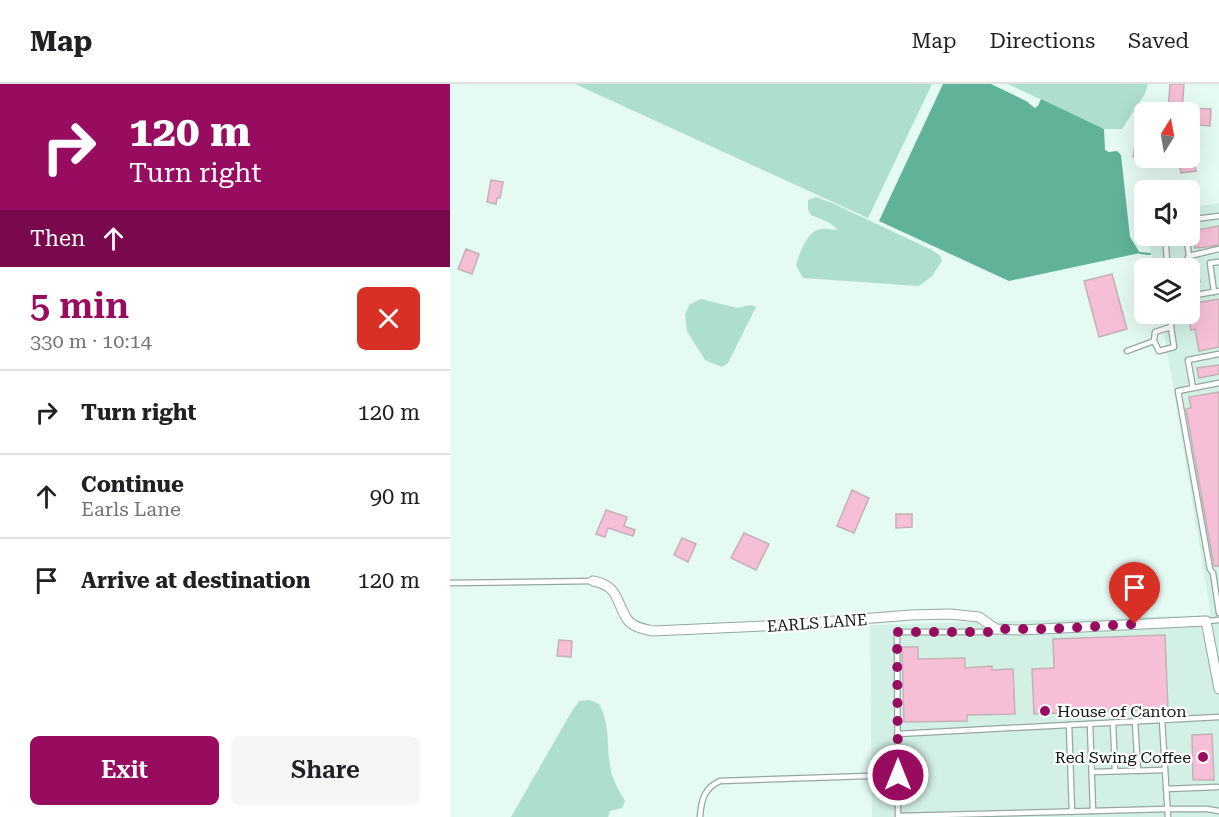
<!DOCTYPE html>
<meta charset="utf-8">
<style>
:root{--surface:#fff;--page:#f6f6f6;--text:#202124;--muted:#757577;--line:#e0e0e0;--accent:#980c60}
body{margin:0;font-family:"Roboto Serif",serif;background:var(--page);color:var(--text);height:100vh;display:flex;flex-direction:column;font-size:22px;white-space:nowrap}
*{box-sizing:border-box;margin:0}
p{font-size:20px;color:var(--muted)}
.icon{flex:none;width:33px;height:33px;fill:none;stroke:currentColor;stroke-width:2;stroke-linecap:round;stroke-linejoin:round}
.map{position:relative;flex:1;overflow:hidden}
.side{display:flex;flex-direction:column;background:var(--surface);width:450px}
.side>*{flex:none}
.top-card{background:#980c60;color:#fff;overflow:hidden}
.needle{width:39px;rotate:11deg}
.tools{position:absolute;left:684px;top:18px;display:grid;gap:12px}
.tools a{display:grid;place-items:center;width:66px;height:66px;border-radius:9px;background:var(--surface);box-shadow:0 6px 24px #0002;font-size:30px}
.pin{position:absolute;display:grid;place-items:center;width:51px;height:51px;color:#fff;margin:-62px -26px;border-radius:50% 50% 50% 0;rotate:-45deg;box-shadow:0 0 6px #0007}
.pin .icon{rotate:45deg}
.me{position:absolute;width:66px;margin:-33px;rotate:0deg;stroke-linejoin:round;filter:drop-shadow(0 0 4px #0008)}
.turn{display:flex;align-items:center;gap:21px;height:126px;padding:0 30px;font-size:27px}
.turn .icon{width:78px;height:78px;stroke-width:2.5}
.turn b{display:block;font-size:42px;line-height:51px}
.then{display:flex;align-items:center;height:57px;padding:0 30px;background:#0003;gap:12px;font-size:22px}
.round{display:grid;place-items:center;flex:none;width:63px;height:63px;border-radius:9px;background:var(--page)}
.overview{display:flex;align-items:center;justify-content:space-between;height:102px;padding:0 30px}
h1{font-size:36px;font-weight:600;line-height:45px;color:var(--accent)}
.primary-button{display:flex;gap:12px;margin-top:auto;padding:12px 30px}
.primary-button a{flex:1;height:69px;border-radius:9px;background:var(--accent);color:#fff;font-size:24px;font-weight:600;line-height:69px;text-align:center}
.primary-button a+a{background:var(--page);color:var(--text)}
ul{padding:0;list-style:none}
li{display:flex;align-items:center;gap:18px;height:84px;padding:0 30px;border-top:2px solid var(--line)}
li div{flex:1}
li b{display:block;font-size:22px}
li em{font-style:normal}
header{display:flex;align-items:center;gap:36px;box-sizing:border-box;height:84px;padding:0 30px;background:var(--surface);border-bottom:2px solid var(--line)}
header strong{font-size:28px}
nav{display:flex;gap:33px;margin-inline-start:auto;font-size:21px}
main{display:flex;flex:1;min-height:0}
.map>svg:first-child{display:block}
.built{fill:#d2f0e6}
.green{fill:#aedecd}
.water{fill:#60b299}
.lines{fill:none;stroke-linecap:round;stroke-linejoin:round}
.stream{stroke:#60b299;stroke-width:2}
.building{fill:#f7bfd6;stroke:#c4b1b8;stroke-width:1.5}
.service-casing{stroke:#94a8a1;stroke-width:7}
.minor-casing{stroke:#94a8a1;stroke-width:11}
.service{stroke:#fff;stroke-width:4.5}
.minor{stroke:#fff;stroke-width:9}
.route{stroke:#980c60;stroke-width:10;stroke-dasharray:0 18}
.poi-dot{fill:#980c60;stroke:#fff;stroke-width:2}
.labels{text-anchor:middle;dominant-baseline:central;stroke-width:4.5;stroke-linejoin:round;paint-order:stroke}
.street-label{font-size:16px;fill:#0f1714;stroke:#fff}
.poi-label{font-size:16px;fill:#0f1714;stroke:#fff;text-anchor:start}
</style>
<header>
<strong>Map</strong>
<nav><a>Map</a><a>Directions</a><a>Saved</a></nav>
</header>
<main>
<section class="side">
<div class="top-card">
<div class="turn"><svg class="icon" aria-label="right" viewBox="0 0 24 24"><path d="M7 20v-9h11M14 6l5 5-5 5"/></svg><div><b>120 m</b>Turn right</div></div>
<div class="then">Then<svg class="icon" aria-label="ahead" viewBox="0 0 24 24"><path d="M12 20V5M6 11l6-6 6 6"/></svg></div>
</div>
<div class="overview"><div><h1>5 min</h1><p>330 m · 10:14</p></div><a class="round" style="background:#d93025;color:#fff"><svg class="icon" aria-label="close" viewBox="0 0 24 24"><path d="M6 6l12 12M18 6L6 18"/></svg></a></div>
<ul>
<li><svg class="icon" aria-label="right" viewBox="0 0 24 24"><path d="M7 20v-9h11M14 6l5 5-5 5"/></svg><div><b>Turn right</b></div><em>120 m</em></li>
<li><svg class="icon" aria-label="ahead" viewBox="0 0 24 24"><path d="M12 20V5M6 11l6-6 6 6"/></svg><div><b>Continue</b><p>Earls Lane</p></div><em>90 m</em></li>
<li><svg class="icon" aria-label="arrive" viewBox="0 0 24 24"><path d="M6 21V4h12l-3 4 3 4H6"/></svg><div><b>Arrive at destination</b></div><em>120 m</em></li>
</ul>
<div class="primary-button"><a>Exit</a><a>Share</a></div>
</section>
<div class="map">
<svg width="769" height="733" viewBox="0 0 769 733">
<rect width="100%" height="100%" fill="#e5faf3"/>
<!-- built -->
<polygon class="built" points="769,119 769,733 422,733 420,541 761,531 711,230 740,230 740,184 704,184 698,154 710,152 740,152 740,124"/>
<!-- green -->
<g class="green">
<polygon points="125,0 482,0 418,134"/>
<polygon points="558,0 698,0 695,10 672,45 654,45"/>
<path d="M366 113 382 119 482 166 490 172 492 177 482 192 469 202 353 194 346 181C350 169 357 146 372 145 377 144 383 146 388 146L380 139 361 131 358 125V116Z"/>
<polygon points="251,215 287,224 301,221 306,223 278,279 272,283 255,276 237,247 235,230 240,220"/>
<path d="M139 616 149 620C161 644 156 657 160 681 161 693 169 707 175 717L172 724 160 727 158 733H61L122 627 129 617Z"/>
</g>
<!-- water -->
<polygon class="water" points="493,0 541,0 576,17 585,24 588,22 591,15 654,45 655,66 659,68 667,67 671,71 680,153 690,169 559,197 429,137"/>
<g class="lines">
<!-- stream -->
<polyline class="stream" points="690,169 700,170"/>
</g>
<!-- building -->
<g class="building">
<polygon points="720,0 734,0 732,28 718,28"/>
<polygon points="740,24 761,25 760,42 740,40"/>
<polygon points="691,26 694,26 695,75 683,73"/>
<polygon points="728,74 743,74 746,87 731,89"/>
<polygon points="41,96 53,98 50,114 47,114 46,120 37,118"/>
<polygon points="769,142 769,161 749,164 749,163 745,164 743,155 749,154 747,146"/>
<polygon points="16,165 29,170 22,190 8,185"/>
<polygon points="747,181 750,198 740,200 740,182"/>
<polygon points="662,190 677,245 649,253 634,197"/>
<polygon points="769,215 769,263 749,267 745,245 741,246 738,230 740,230 740,220"/>
<polygon points="769,281 769,290 749,294 747,284"/>
<polygon points="769,308 769,482 764,482 736,325 741,324 739,313"/>
<polygon points="402,406 419,414 404,449 387,442"/>
<polygon points="156,426 177,433 174,442 185,446 183,452 158,444 155,453 146,450"/>
<polygon points="446,430 462,430 462,443 446,444"/>
<polygon points="294,449 319,460 306,486 281,474"/>
<polygon points="232,454 246,460 238,478 224,471"/>
<polygon points="715,551 718,625 584,630 582,585 604,584 603,555"/>
<polygon points="109,556 122,557 121,573 107,572"/>
<polygon points="452,563 468,563 468,575 515,574 515,584 542,582 542,586 563,585 565,630 517,631 517,637 454,638"/>
<polygon points="762,650 764,696 743,696 742,651"/>
</g>
<g class="lines">
<!-- service casing -->
<g class="service-casing">
<g id="service">
<polyline points="740,150 745,135 769,132"/>
<polyline points="739,152 737,157 739,172 769,165"/>
<polyline points="716,162 717,177 722,184"/>
<polyline points="722,184 735,179 739,172"/>
<polyline points="764,208 760,179 769,178"/>
<polyline points="740,212 769,207"/>
<polyline points="704,257 705,248 721,243"/>
<polyline points="677,267 704,257 709,267 724,263 721,243 721,230"/>
<polyline points="769,299 728,307 760,485 763,489 769,529"/>
<polyline points="743,304 738,276 769,270"/>
<polyline points="0,499 143,497"/>
<polyline points="757,537 769,536"/>
<polyline points="546,545 541,548 447,548 448,732 717,725 757,725 769,727"/>
<polyline points="712,636 718,733"/>
<polyline points="685,638 688,687"/>
<polyline points="663,639 665,687"/>
<polyline points="640,640 643,727"/>
<polyline points="619,641 622,728"/>
<polyline points="447,650 769,633"/>
<polyline points="642,688 715,686"/>
<polyline points="716,705 767,703"/>
<path d="M250 733C251 717 254 704 270 697L448 691"/>
</g>
</g>
<!-- minor casing -->
<g class="minor-casing">
<path id="minor" d="M143 497C169 502 165 516 177 535 182 543 194 545 203 547L334 541 461 531 500 530 529 533 546 545 570 546 756 537 769 605"/>
</g>
<!-- service -->
<use href="#service" class="service"/>
<!-- minor -->
<use href="#minor" class="minor"/>
</g>
<g class="lines">
<!-- route -->
<polyline class="route" points="448,691 447,548 541,548 546,545 602,545 685,540"/>
</g>
<!-- markers -->
<g class="poi-dot">
<circle cx="595" cy="627" r="6"/>
<circle cx="753" cy="673" r="6"/>
</g>
<g class="labels">
<!-- street labels -->
<g class="street-label">
<text transform="translate(367 539) rotate(-4)">EARLS LANE</text>
</g>
<!-- poi labels -->
<g class="poi-label">
<text x="607" y="627">House of Canton</text>
<text x="741" y="673" text-anchor="end">Red Swing Coffee</text>
</g>
</g>
</svg>
<div class="tools">
<a><svg class="needle" viewBox="-14 -14 28 28"><path d="M0-13l5 13h-10z" fill="#e53935"/><path d="M0 13l5-13h-10z" fill="#757577"/></svg></a>
<a><svg class="icon" aria-label="sound" viewBox="0 0 24 24"><path d="M4 9h4l5-4v14l-5-4H4zM17 9q2 3 0 6"/></svg></a>
<a><svg class="icon" aria-label="layers" viewBox="0 0 24 24"><path d="M12 4l9 5-9 5-9-5zM3 14l9 5 9-5"/></svg></a>
</div>
<div class="pin" style="left:685px;top:540px;background:#d93025"><svg class="icon" aria-label="arrive" viewBox="0 0 24 24"><path d="M6 21V4h12l-3 4 3 4H6"/></svg></div>
<svg class="me" style="left:448px;top:691px" viewBox="-20 -20 40 40"><circle r="17" fill="#980c60" stroke="#fff" stroke-width="3"/><path d="M0-11L8 9 0 5-8 9z" fill="#fff"/></svg>
</div>
</main>
